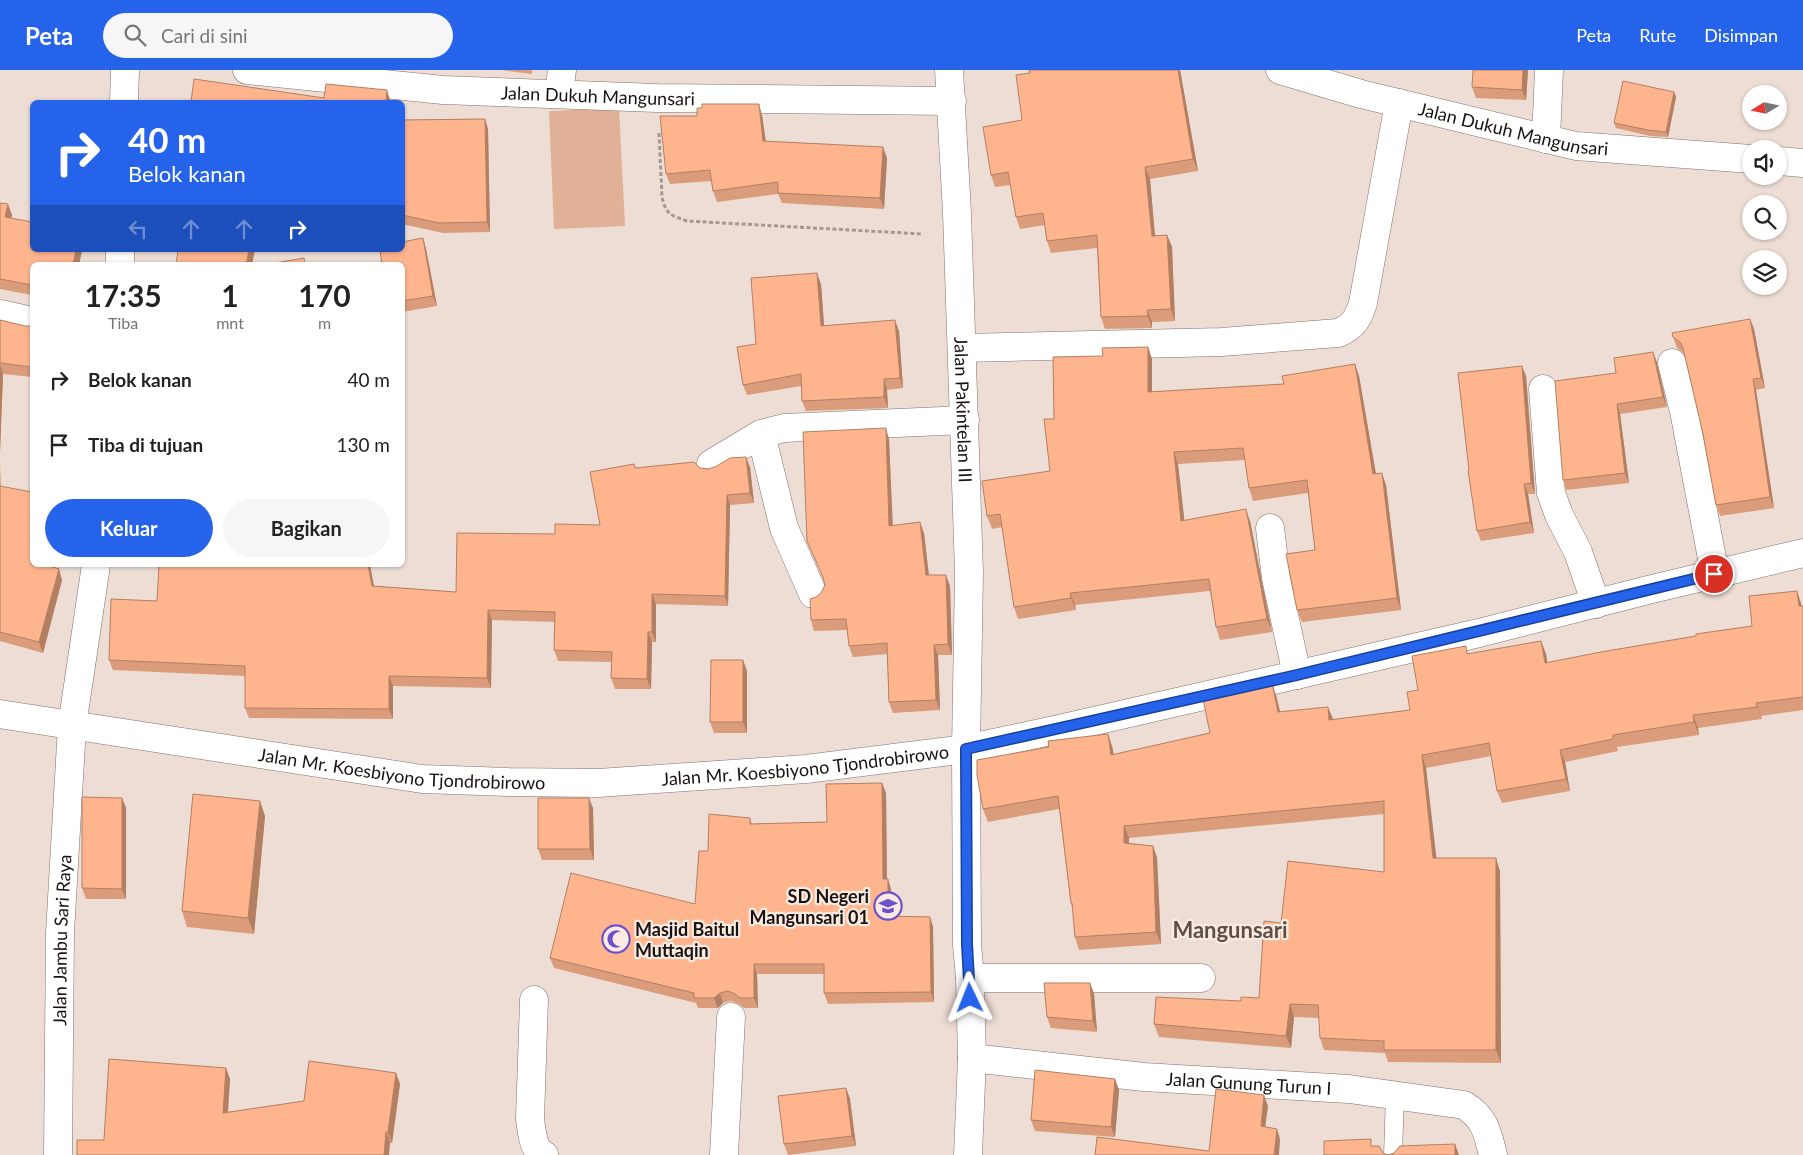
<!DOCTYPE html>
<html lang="id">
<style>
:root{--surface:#fff;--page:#f6f6f6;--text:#222;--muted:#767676;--accent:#2563eb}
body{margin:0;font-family:Lato,sans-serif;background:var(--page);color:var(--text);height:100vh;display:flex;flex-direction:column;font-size:19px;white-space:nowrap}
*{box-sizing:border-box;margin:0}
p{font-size:16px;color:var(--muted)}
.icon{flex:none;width:28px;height:28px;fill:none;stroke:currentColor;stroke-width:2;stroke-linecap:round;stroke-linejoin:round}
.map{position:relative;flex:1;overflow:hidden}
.panel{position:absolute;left:30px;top:192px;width:375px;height:305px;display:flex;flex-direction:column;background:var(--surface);border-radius:8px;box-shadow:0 1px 4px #0004}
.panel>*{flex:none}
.banner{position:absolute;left:30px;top:30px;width:375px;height:152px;border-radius:8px;box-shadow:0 1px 4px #0004;background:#2563eb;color:#fff;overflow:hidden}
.needle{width:32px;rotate:260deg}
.fabs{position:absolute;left:1742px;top:15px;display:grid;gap:10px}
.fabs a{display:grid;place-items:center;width:45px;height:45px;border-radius:50%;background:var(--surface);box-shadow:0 1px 4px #0004;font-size:25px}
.pin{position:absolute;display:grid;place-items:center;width:42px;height:42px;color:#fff;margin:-21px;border:2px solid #fff;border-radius:50%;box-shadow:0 1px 5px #0007}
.me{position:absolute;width:55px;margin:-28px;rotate:358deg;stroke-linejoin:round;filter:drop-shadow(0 0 4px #0008)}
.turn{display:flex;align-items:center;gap:18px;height:105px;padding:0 15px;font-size:22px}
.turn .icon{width:65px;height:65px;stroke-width:2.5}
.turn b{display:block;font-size:35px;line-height:42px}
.lanes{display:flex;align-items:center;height:48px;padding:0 15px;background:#0003;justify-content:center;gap:25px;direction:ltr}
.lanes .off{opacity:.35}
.eta{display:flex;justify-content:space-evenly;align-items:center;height:85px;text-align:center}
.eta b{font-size:30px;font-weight:700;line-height:35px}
.cta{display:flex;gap:10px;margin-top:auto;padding:10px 15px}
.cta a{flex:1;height:58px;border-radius:30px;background:var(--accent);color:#fff;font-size:20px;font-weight:700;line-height:58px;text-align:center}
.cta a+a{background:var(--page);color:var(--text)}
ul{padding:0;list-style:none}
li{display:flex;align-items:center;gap:15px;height:65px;padding:0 15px}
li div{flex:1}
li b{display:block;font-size:19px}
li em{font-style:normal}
header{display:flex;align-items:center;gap:30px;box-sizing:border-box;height:70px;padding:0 25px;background:var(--accent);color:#fff}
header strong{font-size:24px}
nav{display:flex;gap:28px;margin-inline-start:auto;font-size:18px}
.search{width:350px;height:45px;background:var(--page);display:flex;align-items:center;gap:12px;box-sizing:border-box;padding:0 18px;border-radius:28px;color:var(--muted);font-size:19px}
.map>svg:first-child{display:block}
.green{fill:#e0b097}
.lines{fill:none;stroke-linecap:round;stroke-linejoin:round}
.service-casing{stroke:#80726a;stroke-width:19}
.minor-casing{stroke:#80726a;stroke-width:29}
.secondary-casing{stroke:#80726a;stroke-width:29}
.path{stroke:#a49891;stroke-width:3;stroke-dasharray:4 2.5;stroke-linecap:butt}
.service{stroke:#fff;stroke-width:18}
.minor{stroke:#fff;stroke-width:28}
.secondary{stroke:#fff;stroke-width:28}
.wall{fill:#da9c7a}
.shaded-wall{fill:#b27f63}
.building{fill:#feb58e;stroke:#b27f63}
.route-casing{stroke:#184099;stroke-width:12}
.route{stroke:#2563eb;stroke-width:9}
.labels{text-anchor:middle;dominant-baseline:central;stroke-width:4.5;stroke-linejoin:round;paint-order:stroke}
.street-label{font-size:18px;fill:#181310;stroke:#faeae1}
.poi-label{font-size:18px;font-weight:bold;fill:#181310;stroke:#faeae1;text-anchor:end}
.district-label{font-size:22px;font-weight:bold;fill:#5c4f48;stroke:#faeae1}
</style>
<header>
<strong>Peta</strong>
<div class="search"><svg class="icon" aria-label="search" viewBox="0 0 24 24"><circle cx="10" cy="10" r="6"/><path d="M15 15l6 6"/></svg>Cari di sini</div>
<nav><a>Peta</a><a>Rute</a><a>Disimpan</a></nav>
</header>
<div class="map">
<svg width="1803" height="1085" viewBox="0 0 1803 1085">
<rect width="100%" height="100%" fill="#edddd4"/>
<!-- green -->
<polygon class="green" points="619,38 625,156 554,159 549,41"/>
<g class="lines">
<!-- service casing -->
<g class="service-casing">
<polyline id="service" points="1393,1085 1395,1025"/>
</g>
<!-- minor casing -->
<g class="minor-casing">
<g id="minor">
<path id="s1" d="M247 0 443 20 657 28 952 31"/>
<path id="s2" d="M949 0 957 143 969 503 966 679 967 874 970 908 972 988 968 1085"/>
<path id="s3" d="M1280 0 1361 24 1576 76 1751 89"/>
<polyline points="559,23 562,0"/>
<polyline points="124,32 125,0"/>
<polyline points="1546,69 1549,0"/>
<polyline points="1779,91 1803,93"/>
<polyline points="120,195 120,180"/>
<polyline points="0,244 32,251"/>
<path d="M962 278 1222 272 1338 263C1353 257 1358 249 1363 233L1399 33"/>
<polyline points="1672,293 1684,341 1715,504"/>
<polyline points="1543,319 1551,423 1559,445 1578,482 1596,534"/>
<polyline points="761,364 784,458 813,524"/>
<polyline points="711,394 761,364 784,358 965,350"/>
<polyline points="1270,458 1276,508 1297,605"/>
<polyline points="970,908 1201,908"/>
<path d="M534 930 530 1049C532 1061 532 1079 544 1085"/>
<path id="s4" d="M972 988 1144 1007 1349 1019 1464 1035C1486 1049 1487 1062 1493 1085"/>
<path id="s5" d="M58 1085 60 863 72 656 96 495"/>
<polyline points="724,1085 731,947"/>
</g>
</g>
<!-- secondary casing -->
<g class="secondary-casing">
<g id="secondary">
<path id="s6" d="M0 644 422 709 508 712 598 713 806 699 966 679 1055 660 1479 563 1652 519 1803 483"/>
</g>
</g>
<!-- path -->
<path class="path" d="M659 63 662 127C666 145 671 145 687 151L923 164"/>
<!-- service -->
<use href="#service" class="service"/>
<!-- minor -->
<use href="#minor" class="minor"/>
<!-- secondary -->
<use href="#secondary" class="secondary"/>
</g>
<!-- wall -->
<g class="wall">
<polygon points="501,0 532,0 532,4"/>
<polygon points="1180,0 1198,101 1150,109 1155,166 1167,165 1172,177 1175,251 1152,252 1152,258 1105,259 1101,247 1097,178 1051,183 1047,171 1045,155 1020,159 1016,147 1010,115 995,117 991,105 1022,50 1030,3"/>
<polygon points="1528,0 1526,30 1476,28 1472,17"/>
<polygon points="1674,22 1676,27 1668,67 1650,66 1616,58 1614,53"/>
<polygon points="762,45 766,71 887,88 884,139 782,133 778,124 717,132 713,121 711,111 670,114 666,104"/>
<polygon points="485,49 488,59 490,162 443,163 402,154 402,50"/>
<polygon points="0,133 12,145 11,148 32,180 82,180 79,195 32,195 32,225 0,219"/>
<polygon points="423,168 426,179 437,236 402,242 402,195"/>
<polygon points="821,214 824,256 899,261 903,318 887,320 888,338 806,341 802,331 801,316 747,325 743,315 756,274"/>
<polygon points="1750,249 1754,259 1765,318 1756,320 1774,438 1720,446 1716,435 1703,364 1685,285 1684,283 1677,278 1673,267"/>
<polygon points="0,250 25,256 32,256 32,307 3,304 0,382"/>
<polygon points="1148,277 1152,289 1152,322 1284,314 1355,294 1359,306 1376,404 1386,415 1401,540 1302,552 1297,540 1315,480 1308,423 1253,431 1249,418 1245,390 1178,394 1184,451 1250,451 1272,562 1220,570 1216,557 1210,521 1075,535 1076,540 1018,549 1014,537 1002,457 992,459 987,446 1050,401 1054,349 1103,286"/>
<polygon points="1657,292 1667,337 1620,344 1629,413 1566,420 1563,410 1616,303"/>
<polygon points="1526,306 1535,424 1528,424 1534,463 1481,471 1477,461 1469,400"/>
<polygon points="889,369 893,456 924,463 929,505 950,516 952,585 938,585 940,640 893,643 889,632 887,584 853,587 849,576 848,560 814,561 811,550 816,527 821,523 825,515 824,510 807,471"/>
<polygon points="0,395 1,417 32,495 55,495 54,498 62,510 43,583 0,571"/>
<polygon points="750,397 754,433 730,435 728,536 656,534 656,572 652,572 651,619 615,619 611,608 612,592 558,591 554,580 555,552 492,550 491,618 393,616 393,649 249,648 245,638 245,606 113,600 109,590 157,531 374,516 456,522 555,464 600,455 636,398 700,398 708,399"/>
<polygon points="1797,521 1802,536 1803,536 1803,640 1761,646 1762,649 1698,658 1699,665 1617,677 1618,681 1565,692 1570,721 1502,733 1497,721 1491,686 1426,698 1436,788 1500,801 1501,993 1388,992 1385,983 1324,980 1320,968 1319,948 1294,947 1291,978 1159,967 1154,954 1241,931 1259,928 1281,853 1384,802 1384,744 1129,768 1129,773 1153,776 1157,788 1161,874 1079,880 1075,867 1073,839 1071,833 1059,739 988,752 983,739 1049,677 1112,676 1114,685 1210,663 1276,625 1280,642 1333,650 1410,640 1418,620 1469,584 1541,571 1546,584 1547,593 1752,556"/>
<polygon points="743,590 747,601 747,663 714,663 710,652"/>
<polygon points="882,713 886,723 887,809 891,819 892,846 930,847 933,857 934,932 828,934 824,923 824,904 757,904 758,938 744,938 739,934 731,931 723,933 718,938 698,938 696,933 554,898 550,888 695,834 708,781 750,748 752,754 827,752"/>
<polygon points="122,728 126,738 126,829 86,829 82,818"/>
<polygon points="593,738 594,790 542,790 538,779"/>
<polygon points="265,746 254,864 187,857 182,841"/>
<polygon points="1090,913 1094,924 1097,962 1051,958 1047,947"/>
<polygon points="396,1003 400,1014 392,1073 104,1070 230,1009 228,1042 304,1031"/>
<polygon points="846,1018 850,1029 856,1076 788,1085 784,1074"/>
<polygon points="1119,1020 1115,1067 1035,1061 1031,1050"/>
</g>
<!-- shaded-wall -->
<g class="shaded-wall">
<polygon points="1178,0 1180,0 1198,101 1193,89"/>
<polygon points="1523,0 1528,0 1526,30 1522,20"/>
<polygon points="387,20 390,30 390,32 386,32"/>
<polygon points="1674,22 1676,27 1668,67 1666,62"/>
<polygon points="759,34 762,45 767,82 763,71"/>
<polygon points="485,49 488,59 490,162 487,152"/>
<polygon points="883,77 887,88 884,139 880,128"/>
<polygon points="1145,97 1150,109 1156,178 1152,166"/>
<polygon points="8,134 12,145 9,157 5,147"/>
<polygon points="1167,165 1172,177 1175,251 1171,239"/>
<polygon points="423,168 426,179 437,236 433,226"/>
<polygon points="76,180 82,180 79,195 73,195"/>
<polygon points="249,180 255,180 252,195 246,195"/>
<polygon points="817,203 821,214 825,267 821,256"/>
<polygon points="1147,240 1152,252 1152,258 1148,246"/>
<polygon points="1750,249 1754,259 1765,318 1761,308"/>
<polygon points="895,250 899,261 903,318 900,308"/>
<polygon points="1148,277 1152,289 1152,334 1148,322"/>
<polygon points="1653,282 1657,292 1667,337 1663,327"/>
<polygon points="1355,294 1359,306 1378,416 1373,404"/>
<polygon points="0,295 3,304 0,382"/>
<polygon points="1522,296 1526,306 1535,424 1531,413"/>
<polygon points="884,309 887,320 888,338 884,327"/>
<polygon points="1753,309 1756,320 1774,438 1770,427"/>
<polygon points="1617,334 1620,344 1629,413 1625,403"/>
<polygon points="886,358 889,369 893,467 889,456"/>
<polygon points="1174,382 1178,394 1186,464 1181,451"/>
<polygon points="746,387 750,397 754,433 750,423"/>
<polygon points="1382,403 1386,415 1401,540 1397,528"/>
<polygon points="1524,414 1528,424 1534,463 1530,452"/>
<polygon points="727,425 730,435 728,536 725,526"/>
<polygon points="1246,439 1250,451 1272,562 1267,549"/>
<polygon points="920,452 924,463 930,516 926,505"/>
<polygon points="49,495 55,495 53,507 49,496"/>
<polygon points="368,495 370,495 376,526 372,516"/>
<polygon points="59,499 62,510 43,583 39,572"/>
<polygon points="946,505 950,516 952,585 948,574"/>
<polygon points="1797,521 1801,534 1803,548 1799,536"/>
<polygon points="1070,523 1075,535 1076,540 1071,528"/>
<polygon points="652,524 656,534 656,572 652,562"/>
<polygon points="488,540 492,550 491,618 487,608"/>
<polygon points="648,562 652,572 651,619 647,609"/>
<polygon points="1541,571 1546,584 1550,606 1545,593"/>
<polygon points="934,575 938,585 940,640 936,630"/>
<polygon points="743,590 747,601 747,663 743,652"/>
<polygon points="389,606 393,616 393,649 389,639"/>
<polygon points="1272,613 1276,625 1283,654 1278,642"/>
<polygon points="1756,633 1761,646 1762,649 1757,637"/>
<polygon points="1328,637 1333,649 1334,663 1329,650"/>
<polygon points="1693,645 1698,658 1699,665 1694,652"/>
<polygon points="1108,664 1112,676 1116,698 1111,685"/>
<polygon points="1560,680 1565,692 1570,721 1566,709"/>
<polygon points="1422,685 1426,698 1438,801 1433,788"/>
<polygon points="882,713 886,723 887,819 883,809"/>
<polygon points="122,728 126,738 126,829 122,819"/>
<polygon points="589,728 593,738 594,790 590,779"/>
<polygon points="260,731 265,746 254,864 248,848"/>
<polygon points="1124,756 1129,768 1129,785 1124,773"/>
<polygon points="1153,776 1157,788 1161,874 1156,862"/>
<polygon points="1496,788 1500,801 1501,993 1496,980"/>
<polygon points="888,809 891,819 892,856 888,846"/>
<polygon points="930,847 933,857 934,932 931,922"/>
<polygon points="754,894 757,904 758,938 754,928"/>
<polygon points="1090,913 1094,924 1097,962 1093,951"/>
<polygon points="720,923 723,933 718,938 714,928"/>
<polygon points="1290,934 1294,947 1291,978 1286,966"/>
<polygon points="226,998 230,1009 227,1054 223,1043"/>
<polygon points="396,1003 400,1014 392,1073 388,1062"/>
<polygon points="1115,1009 1119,1020 1115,1067 1111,1057"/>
<polygon points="846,1018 850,1029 856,1076 852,1066"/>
<polygon points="1264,1025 1268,1036 1264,1067 1261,1056"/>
<polygon points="1277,1059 1280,1069 1279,1085 1274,1085"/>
<polygon points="386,1062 390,1072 389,1085 384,1085"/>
<polygon points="1455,1074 1459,1085 1455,1085"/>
</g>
<!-- building -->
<g class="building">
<polygon points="1029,0 1178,0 1193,89 1145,97 1152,166 1167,165 1171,239 1147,240 1148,246 1101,247 1097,165 1047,171 1043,143 1016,147 1008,102 991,105 983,57 1022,50 1016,5 1030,3"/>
<polygon points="1473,0 1523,0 1522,20 1472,17"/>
<polygon points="194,9 324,28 326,14 387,20 386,32 191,32"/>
<polygon points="1623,11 1674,22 1666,62 1648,60 1614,53"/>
<polygon points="702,34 759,34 763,71 883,77 880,128 778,123 778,112 713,121 710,100 666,104 660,46 697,46 697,38 702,38"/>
<polygon points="485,49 487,152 439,153 402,145 402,50"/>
<polygon points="0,133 8,134 5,147 32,152 32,180 76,180 73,195 32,195 32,215 0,209"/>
<polygon points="423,168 433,226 402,231 402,195 382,195 380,180 402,180 402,172"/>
<polygon points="178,180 249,180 246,195 176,195"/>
<polygon points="304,188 305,195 263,195"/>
<polygon points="817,203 821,256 895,250 900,308 884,309 884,327 802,331 801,304 743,315 737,277 756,274 751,208"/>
<polygon points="1750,249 1761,308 1753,309 1770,427 1716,435 1703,364 1683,278 1680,272 1673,267 1672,263"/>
<polygon points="0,250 25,256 32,256 32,297 0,293"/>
<polygon points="1148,277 1148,322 1284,314 1282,306 1355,294 1373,404 1382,403 1397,528 1297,540 1286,484 1315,480 1307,410 1249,418 1243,378 1174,382 1181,451 1246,439 1267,549 1216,557 1209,509 1070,523 1071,528 1014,537 1000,444 987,446 982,411 1050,401 1044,349 1054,349 1053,287 1103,286 1102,278"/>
<polygon points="1653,282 1663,327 1617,334 1625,403 1563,410 1555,311 1616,303 1614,288"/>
<polygon points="1522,296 1531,413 1524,414 1530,452 1477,461 1468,400 1469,400 1458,303"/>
<polygon points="886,358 889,456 920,452 926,505 946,505 948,574 934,575 936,630 889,632 887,573 849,576 846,549 811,550 810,529 816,527 821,523 825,515 823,507 807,471 803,362"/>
<polygon points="746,387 750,423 727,425 725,526 652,524 652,562 648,562 647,609 611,608 612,582 554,580 555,542 488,540 487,608 389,606 389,639 245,638 245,596 109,590 111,529 157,531 159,495 368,495 372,516 456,522 457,463 555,464 555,454 600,455 590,402 634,394 635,398 694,392 700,398 708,399 715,397 730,388"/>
<polygon points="0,416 32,422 32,495 49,495 49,496 59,499 39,572 0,562"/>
<polygon points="1797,521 1799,536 1803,536 1803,627 1756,633 1757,637 1693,645 1694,652 1613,665 1613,669 1560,680 1566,709 1497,721 1489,673 1422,685 1433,788 1496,788 1496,980 1384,980 1384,971 1320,968 1318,935 1290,934 1286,966 1154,954 1156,927 1241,931 1241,927 1259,928 1264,851 1281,853 1288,791 1384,802 1384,731 1124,756 1124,773 1153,776 1156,862 1075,867 1072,833 1071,833 1058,726 983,739 977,705 977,690 1049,677 1048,671 1108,664 1111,685 1210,663 1203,629 1272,613 1278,642 1328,637 1329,650 1410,640 1407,622 1418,620 1412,586 1466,576 1467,584 1541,571 1545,593 1601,582 1696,566 1696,564 1752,556 1749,526"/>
<polygon points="711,590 743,590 743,652 710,652"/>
<polygon points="882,713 883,809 888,809 888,846 930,847 931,922 824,923 824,894 754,894 754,928 740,928 735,924 728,921 720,923 714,928 694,928 694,923 550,888 571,803 695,834 699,781 708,781 709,744 750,748 750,754 827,752 826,714"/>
<polygon points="193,724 260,731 248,848 182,841"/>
<polygon points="82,727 122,728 122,819 82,818"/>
<polygon points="538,728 589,728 590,779 538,779"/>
<polygon points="1044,913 1090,913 1093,951 1047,947"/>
<polygon points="109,989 226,998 223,1043 304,1031 309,991 396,1003 388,1062 386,1062 384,1085 77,1085 77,1070 104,1070"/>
<polygon points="1035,1000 1115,1009 1111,1057 1031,1050"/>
<polygon points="846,1018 852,1066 784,1074 778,1026"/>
<polygon points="1216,1019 1264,1025 1261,1056 1277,1059 1274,1085 1095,1085 1097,1067 1209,1081"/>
<polygon points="1371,1069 1371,1076 1379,1076 1383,1083 1388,1085 1394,1083 1400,1076 1455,1074 1455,1085 1324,1085 1324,1071"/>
</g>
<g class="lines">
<!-- route casing -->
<g class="route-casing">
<polyline id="route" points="970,928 967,874 966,679 1297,605 1714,504"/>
</g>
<!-- route -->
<use href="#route" class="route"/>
</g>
<!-- icons -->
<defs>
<g id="school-ring" transform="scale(1.4375)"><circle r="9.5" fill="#faeae1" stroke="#6a51cb" stroke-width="1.5"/><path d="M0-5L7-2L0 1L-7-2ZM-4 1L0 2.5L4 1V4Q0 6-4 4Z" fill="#6a51cb"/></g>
<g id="mosque-ring" transform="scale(1.4375)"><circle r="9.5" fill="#faeae1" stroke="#6a51cb" stroke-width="1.5"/><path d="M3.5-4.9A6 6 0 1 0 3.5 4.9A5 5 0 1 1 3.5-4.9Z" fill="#6a51cb"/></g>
</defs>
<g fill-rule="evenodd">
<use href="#school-ring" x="888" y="836"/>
<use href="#mosque-ring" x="616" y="869"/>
</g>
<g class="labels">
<!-- street labels -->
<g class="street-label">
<text stroke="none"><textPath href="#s1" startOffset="352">Jalan Dukuh Mangunsari</textPath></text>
<text stroke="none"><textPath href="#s3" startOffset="241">Jalan Dukuh Mangunsari</textPath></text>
<text stroke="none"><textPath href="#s2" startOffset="340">Jalan Pakintelan III</textPath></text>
<text stroke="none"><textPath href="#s6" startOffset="811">Jalan Mr. Koesbiyono Tjondrobirowo</textPath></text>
<text stroke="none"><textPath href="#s6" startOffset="406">Jalan Mr. Koesbiyono Tjondrobirowo</textPath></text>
<text stroke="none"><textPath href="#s5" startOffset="215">Jalan Jambu Sari Raya</textPath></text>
<text stroke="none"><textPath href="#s4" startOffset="278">Jalan Gunung Turun I</textPath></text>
</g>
<!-- poi labels -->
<g class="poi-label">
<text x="869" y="826">SD Negeri<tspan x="869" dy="21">Mangunsari 01</tspan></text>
<text x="635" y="859" text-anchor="start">Masjid Baitul<tspan x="635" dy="21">Muttaqin</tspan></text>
</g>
<!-- district labels -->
<g class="district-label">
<text x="1230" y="859">Mangunsari</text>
</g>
</g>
</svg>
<div class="fabs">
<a><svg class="needle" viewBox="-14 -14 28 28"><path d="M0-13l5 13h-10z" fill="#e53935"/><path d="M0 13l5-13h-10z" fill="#767676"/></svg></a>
<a><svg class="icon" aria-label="sound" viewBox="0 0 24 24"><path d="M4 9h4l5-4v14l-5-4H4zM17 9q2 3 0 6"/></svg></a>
<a><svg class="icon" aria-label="search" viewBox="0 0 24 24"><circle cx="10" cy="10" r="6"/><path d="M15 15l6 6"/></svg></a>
<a><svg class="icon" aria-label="layers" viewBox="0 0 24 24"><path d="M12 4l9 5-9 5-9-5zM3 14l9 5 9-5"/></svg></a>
</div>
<div class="pin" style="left:1714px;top:504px;background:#d93025"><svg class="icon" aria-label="arrive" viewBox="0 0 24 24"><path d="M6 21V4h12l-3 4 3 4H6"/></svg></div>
<svg class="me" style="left:970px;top:928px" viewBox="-20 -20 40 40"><path d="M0-17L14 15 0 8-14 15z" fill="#2563eb" stroke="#fff" stroke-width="4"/></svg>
<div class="banner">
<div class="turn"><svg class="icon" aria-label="right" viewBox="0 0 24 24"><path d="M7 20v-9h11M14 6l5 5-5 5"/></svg><div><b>40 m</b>Belok kanan</div></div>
<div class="lanes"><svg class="icon off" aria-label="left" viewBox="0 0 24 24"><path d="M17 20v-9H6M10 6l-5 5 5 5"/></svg><svg class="icon off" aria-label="ahead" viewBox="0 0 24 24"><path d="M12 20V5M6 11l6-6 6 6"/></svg><svg class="icon off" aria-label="ahead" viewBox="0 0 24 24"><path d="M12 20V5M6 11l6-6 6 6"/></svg><svg class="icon" aria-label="right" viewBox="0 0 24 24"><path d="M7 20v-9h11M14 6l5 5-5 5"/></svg></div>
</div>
<section class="panel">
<div class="eta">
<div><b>17:35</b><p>Tiba</p></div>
<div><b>1</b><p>mnt</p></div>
<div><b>170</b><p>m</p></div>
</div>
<ul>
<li><svg class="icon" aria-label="right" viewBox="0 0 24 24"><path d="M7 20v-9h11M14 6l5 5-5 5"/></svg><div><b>Belok kanan</b></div><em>40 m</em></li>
<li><svg class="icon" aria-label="arrive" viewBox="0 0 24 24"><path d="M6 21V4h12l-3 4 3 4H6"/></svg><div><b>Tiba di tujuan</b></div><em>130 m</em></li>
</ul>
<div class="cta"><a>Keluar</a><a>Bagikan</a></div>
</section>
</div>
